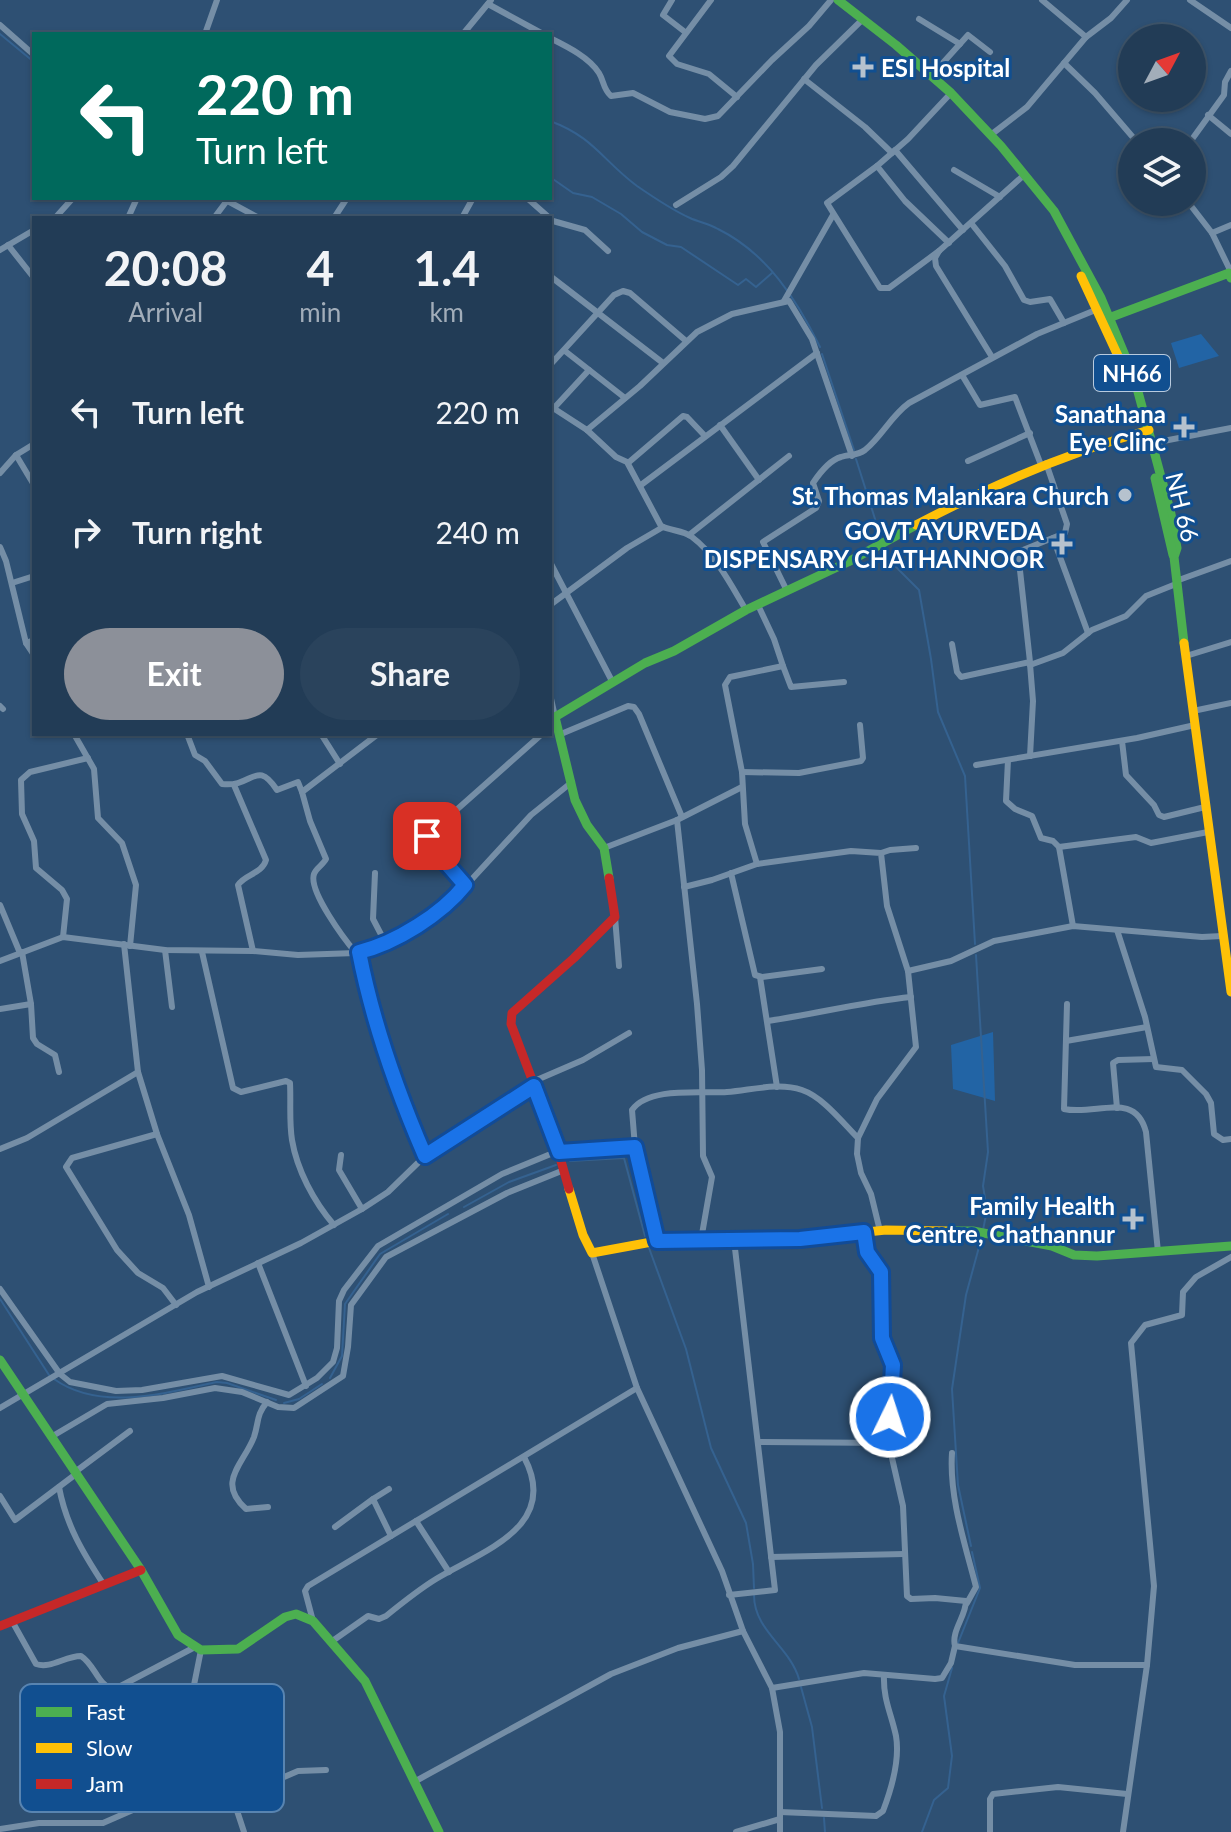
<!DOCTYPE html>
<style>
:root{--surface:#223c56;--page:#2a435c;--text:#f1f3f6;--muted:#a2adb9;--line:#3f566c;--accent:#8c9099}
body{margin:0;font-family:Lato,sans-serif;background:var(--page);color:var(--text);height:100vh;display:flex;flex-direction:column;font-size:30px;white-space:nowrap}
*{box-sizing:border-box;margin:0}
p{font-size:26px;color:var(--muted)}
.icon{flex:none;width:44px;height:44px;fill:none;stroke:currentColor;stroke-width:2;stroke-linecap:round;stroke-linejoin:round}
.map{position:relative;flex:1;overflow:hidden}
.drawer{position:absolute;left:32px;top:216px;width:520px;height:520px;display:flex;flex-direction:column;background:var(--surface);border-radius:0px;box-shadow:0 2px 6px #0004,0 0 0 2px var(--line)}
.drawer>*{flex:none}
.top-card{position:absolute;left:32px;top:32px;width:520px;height:168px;border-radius:0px;box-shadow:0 2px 6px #0004,0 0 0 2px var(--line);background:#00695c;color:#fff;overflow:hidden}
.needle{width:52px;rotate:49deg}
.controls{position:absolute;left:1118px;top:24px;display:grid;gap:16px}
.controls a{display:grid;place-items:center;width:88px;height:88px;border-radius:50%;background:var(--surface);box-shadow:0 2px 6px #0004,0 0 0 2px var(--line);font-size:40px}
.pin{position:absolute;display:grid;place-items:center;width:68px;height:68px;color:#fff;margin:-34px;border-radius:16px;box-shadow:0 4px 12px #0006}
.me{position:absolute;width:88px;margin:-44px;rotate:4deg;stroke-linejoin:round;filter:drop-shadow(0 0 6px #0008)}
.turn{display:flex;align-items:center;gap:28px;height:168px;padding:0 32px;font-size:36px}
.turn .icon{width:104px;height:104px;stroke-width:2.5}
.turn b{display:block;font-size:56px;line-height:68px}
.eta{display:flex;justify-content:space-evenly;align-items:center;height:136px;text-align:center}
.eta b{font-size:48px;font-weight:700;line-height:56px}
.button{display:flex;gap:16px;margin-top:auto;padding:16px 32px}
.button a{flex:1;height:92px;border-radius:48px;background:var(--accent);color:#fff;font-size:32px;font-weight:700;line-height:92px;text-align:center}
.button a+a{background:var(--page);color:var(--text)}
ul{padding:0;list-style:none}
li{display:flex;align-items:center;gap:24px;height:120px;padding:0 32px}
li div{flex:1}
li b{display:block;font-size:30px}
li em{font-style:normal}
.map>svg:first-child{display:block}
.green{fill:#2264a5}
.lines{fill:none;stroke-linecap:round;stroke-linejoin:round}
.stream{stroke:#356290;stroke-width:2}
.street{stroke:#758ea6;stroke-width:6}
.fast{stroke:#4caf50;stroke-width:9}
.slow{stroke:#ffc107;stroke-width:9}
.jam{stroke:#c62828;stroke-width:9}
.route-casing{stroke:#114b97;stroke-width:20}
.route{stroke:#1a73e8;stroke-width:14}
.poi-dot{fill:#b6c2ce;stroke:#114f90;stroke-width:3}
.labels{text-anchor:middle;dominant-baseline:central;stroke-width:6;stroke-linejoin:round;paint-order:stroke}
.shield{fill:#114f90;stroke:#b8cade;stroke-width:2}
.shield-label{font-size:22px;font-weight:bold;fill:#fff}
.poi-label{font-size:24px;font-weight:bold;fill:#fff;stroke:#114f90;text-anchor:end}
.street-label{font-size:24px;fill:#fff;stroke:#114f90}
.key{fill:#114f90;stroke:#5884b1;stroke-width:2}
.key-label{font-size:22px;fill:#fff}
</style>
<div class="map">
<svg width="1231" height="1832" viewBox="0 0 1231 1832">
<rect width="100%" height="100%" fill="#2e5073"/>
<!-- green -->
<g class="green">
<polygon points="1201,334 1219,356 1179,368 1171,343"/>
<polygon points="993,1032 995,1101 953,1089 951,1045"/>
</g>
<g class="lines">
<!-- stream -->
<g class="stream">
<polyline points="0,34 34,62"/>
<path d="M550 121C594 137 603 161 637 186 653 197 672 210 690 218 699 222 709 224 718 229 767 253 797 300 820 347"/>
<polyline points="550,177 573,193 592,197 621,214 642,232 667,245 681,247 738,285 746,279 756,287 772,273"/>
<polyline points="822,354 854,450"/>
<polyline points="856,459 882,541"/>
<polyline points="884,548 888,559 919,590 931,659 938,712 965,776 975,944"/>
<polyline points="976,955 988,1152 983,1186 987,1210 983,1230"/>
<polyline points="570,1161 624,1158 645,1236"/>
<polyline points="464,1207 509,1182 556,1165"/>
<polyline points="649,1248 686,1349 711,1448 746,1523 753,1564 754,1588"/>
<polyline points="0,1299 49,1375"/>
<polyline points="330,1378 342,1356 345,1304 380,1254 448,1214"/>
<path d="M54 1379C100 1412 166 1393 217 1382L227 1383 276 1400"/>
<polyline points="284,1403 299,1399 322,1384"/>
<polyline points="971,1546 958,1485 952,1389 966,1295 982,1236"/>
<path d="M754 1595C754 1631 790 1647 799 1679"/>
<polyline points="958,1643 980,1588 972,1552"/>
<polyline points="801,1687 812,1727 822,1808"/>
<polyline points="824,1818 825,1832"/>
<polyline points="922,1832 934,1800 948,1788 952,1756 944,1696 952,1668"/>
</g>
<!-- street -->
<g class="street">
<polyline points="672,0 663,15 685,32"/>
<polyline points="711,0 669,56 677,64 709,74 737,97"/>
<polyline points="1042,0 1086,37"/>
<polyline points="1190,0 1231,28"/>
<polyline points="488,4 543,34"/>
<polyline points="919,19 960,44"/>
<polyline points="0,25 34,55"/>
<polyline points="205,34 217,0"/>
<polyline points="463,34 491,0"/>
<path d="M550 38C566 46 589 57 599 73 604 81 603 89 611 96L633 93 670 112 705 119 718 116 772 60 809 26 831 0"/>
<polyline points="1064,63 1095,93 1137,142"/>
<polyline points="932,75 968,35 990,52"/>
<polyline points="804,79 865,127 892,153"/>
<polyline points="1208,115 1231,134"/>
<polyline points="992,134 1027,107 1086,37 1111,18 1127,0"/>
<polyline points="1190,142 1224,95 1225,82 1231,71"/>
<polyline points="895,150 963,230"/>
<polyline points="877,166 905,201 949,243"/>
<polyline points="954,170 1000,197"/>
<polyline points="222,198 259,218"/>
<polyline points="527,198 553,221 585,230 608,251"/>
<polyline points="1188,202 1212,233 1231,272"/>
<polyline points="676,205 721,177 733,166 816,65 863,19"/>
<polyline points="55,218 73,198"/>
<polyline points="128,218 137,198"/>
<polyline points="214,218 226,202"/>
<polyline points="334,218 347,198"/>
<polyline points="462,218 473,198"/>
<polyline points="971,223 1005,266 1024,300 1030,302 1050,299 1064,323"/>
<polyline points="1212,233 1231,225"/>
<polyline points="8,245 34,278"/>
<polyline points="0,250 34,230"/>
<polyline points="939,251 889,288 880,288 827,203 877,166 908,139 951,93"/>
<polyline points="550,276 663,363"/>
<polyline points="784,301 833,215"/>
<polyline points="565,351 625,398"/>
<polyline points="992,357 936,266 935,258 939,251 1024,175"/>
<polyline points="550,365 614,295 623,291 630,293 686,341"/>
<polyline points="962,375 980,405 1015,397 1041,465"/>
<path d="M550 406 587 430 616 457 627 462 661 526C671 531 683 530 692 537 716 555 731 585 746 610"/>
<polyline points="554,408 589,370"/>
<polyline points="720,425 759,480"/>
<polyline points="587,430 640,386 697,332 732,314 789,301 812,339 852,456"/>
<polyline points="1153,443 1231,428"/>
<polyline points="16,455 34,485"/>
<polyline points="968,461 1030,433"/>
<polyline points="628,463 683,416 687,417 705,436"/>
<polyline points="0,473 16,455 34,444"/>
<polyline points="641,485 817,353"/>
<polyline points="689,535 789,456"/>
<polyline points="1053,538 1088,633"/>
<polyline points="0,547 6,561 26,643"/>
<polyline points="550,562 613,683"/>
<polyline points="1176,581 1231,561"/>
<polyline points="12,583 34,576"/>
<path d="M787 591 763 542 816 508 819 501 813 483C819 474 830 460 841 457 850 454 857 456 865 450 882 436 891 416 909 403L1037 334 1098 309"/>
<polyline points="550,605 627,548 663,527"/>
<polyline points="758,605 774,639 783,666 730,677 725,685 742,772 745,824 757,864 851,851 881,853 887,906 908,971 916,1047 877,1099 858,1138 857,1154 861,1173 871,1194 880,1231"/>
<polyline points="34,640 26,643 34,655"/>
<polyline points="952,644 957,672 961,677 1030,662 1018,552 1065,533 1067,524 1046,463"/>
<polyline points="1186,656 1231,642"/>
<polyline points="1030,664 1033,701 1030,756"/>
<polyline points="1030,665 1063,653 1092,630 1126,616 1146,596 1176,584"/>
<polyline points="783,666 791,687 844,682"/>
<polyline points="550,694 555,717"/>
<polyline points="0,706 3,709"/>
<polyline points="1193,711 1231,703"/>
<polyline points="74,734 94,769 98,818 122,843 136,885 130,946"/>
<path d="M187 734 195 755 205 761 222 784C253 788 256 758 277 790L298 782 302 792"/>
<polyline points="321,734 340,764"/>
<polyline points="561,734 628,706 634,707 639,714 682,817"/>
<polyline points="1122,741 1126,775 1154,805 1159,815 1164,817 1205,807"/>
<polyline points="1008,760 1006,801 1015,809 1032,816 1041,838 1053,841 1059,847 1073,926"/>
<polyline points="976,765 1137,738 1195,725"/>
<polyline points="742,772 799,773 861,761 863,758 860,725"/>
<path d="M234 785 266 860C262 874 245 874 238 885L253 951"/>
<polyline points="677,820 697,1004 702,1070 703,1156 712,1177 701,1240"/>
<polyline points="1059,847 1136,837 1151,843 1208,832"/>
<polyline points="604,848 677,820 742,787"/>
<polyline points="881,853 890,850 916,848"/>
<polyline points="375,873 373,919 385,942"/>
<polyline points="731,873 755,975 762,977 822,969"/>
<polyline points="465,885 427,841 427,836 542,734"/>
<polyline points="684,887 712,880 757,864"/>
<polyline points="0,905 20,953"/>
<polyline points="615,917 619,966"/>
<polyline points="1117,930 1145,1017 1156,1067 1182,1070 1206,1094 1211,1103 1214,1134 1223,1140 1231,1139"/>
<polyline points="63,937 67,899 62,890 36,868 34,841 22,814 21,780 30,772 88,758"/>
<polyline points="124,944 138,1072 157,1134 189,1215 209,1287"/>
<polyline points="165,950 172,1007"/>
<polyline points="22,952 31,1004 33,1038 37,1044 55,1055 59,1072"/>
<path d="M202 952 233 1088 241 1092 286 1081 290 1083C291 1102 289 1121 292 1140 297 1170 314 1202 334 1225"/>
<path d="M359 952C372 1024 396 1090 425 1156"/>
<path d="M356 953C345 940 308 891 314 874 316 868 323 865 326 859L310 821 302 792 378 734"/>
<polyline points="0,961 63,937 165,950 253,951 298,955 356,953 370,949 424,921 449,904 531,815 572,782"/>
<polyline points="908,971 951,961 994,941 1073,926 1202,937 1222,936"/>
<polyline points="760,977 777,1087"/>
<path d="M1067 1004 1064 1109C1096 1116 1135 1090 1146 1132L1158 1252"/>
<polyline points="0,1009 31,1004"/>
<path d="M768 1021C816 1014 862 1002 911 997"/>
<polyline points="1066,1041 1147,1027"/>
<polyline points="532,1082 583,1060 629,1033"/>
<polyline points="1117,1108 1113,1063 1118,1060 1154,1059"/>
<polyline points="157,1134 72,1158 66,1167 117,1250 138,1273 163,1288 176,1305"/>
<polyline points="0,1149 27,1138 138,1072"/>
<polyline points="559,1152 635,1147"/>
<polyline points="341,1155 339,1170 362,1209"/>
<path d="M864 1232 867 1252 881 1272 882 1338 893 1365 890 1417 892 1458 903 1506 907 1596 911 1599 935 1598 966 1601C966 1616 951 1631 955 1646L1075 1665H1147"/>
<path d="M657 1241 635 1147 632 1110C649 1086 702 1094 727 1092 752 1090 778 1082 802 1090 823 1097 843 1123 858 1138"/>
<polyline points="592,1253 637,1388 722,1571 743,1631 772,1688 780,1732 780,1832"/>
<polyline points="258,1263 306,1386"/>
<polyline points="0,1289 60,1374 70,1382 116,1391 142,1390 222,1376 289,1395 317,1378 333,1362 337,1348 339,1301 344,1290 378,1246 502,1174 558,1151"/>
<path d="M267 1402C256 1415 259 1422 254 1437 243 1465 216 1482 246 1509L268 1507"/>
<polyline points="0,1408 197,1292 301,1243 362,1209 388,1192 425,1156 534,1086"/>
<polyline points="51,1437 107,1404 163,1398 215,1388 242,1392 278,1407 294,1408 343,1376 348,1347 351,1305 386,1257 507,1193 564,1170"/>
<polyline points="758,1442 891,1443"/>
<path d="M952 1453C949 1497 965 1544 976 1587L967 1603"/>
<polyline points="75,1472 130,1431"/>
<path d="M59 1487C66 1525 83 1553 104 1585"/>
<polyline points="0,1496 15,1520 76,1474"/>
<polyline points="373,1499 389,1489"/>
<polyline points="416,1521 449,1572"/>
<polyline points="335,1527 373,1499 391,1536"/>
<polyline points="771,1557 904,1554"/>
<polyline points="729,1595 775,1590 734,1240"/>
<path d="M12 1621 36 1664C51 1669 65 1656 81 1656 95 1665 97 1684 113 1690L195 1647"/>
<polyline points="313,1621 305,1591 308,1586 637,1388"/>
<path d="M331 1642 368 1616 379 1619 386 1616C402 1603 418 1590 436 1579 482 1551 561 1527 524 1457"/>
<polyline points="201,1650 194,1685 213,1723 225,1774 244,1832"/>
<polyline points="772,1688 864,1673 935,1679 942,1678 951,1663 955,1646"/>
<polyline points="414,1782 611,1674 678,1648 743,1631"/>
<polyline points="233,1799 298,1771 326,1770"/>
<path d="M780 1812 876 1816 883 1811C891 1790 900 1759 896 1736 891 1713 883 1699 884 1675"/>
<polyline points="0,1829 39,1823 103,1823 174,1792 225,1774"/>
<polyline points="736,1832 780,1819"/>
<polyline points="990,1832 990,1799 993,1794 1058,1787 1127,1794"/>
<polyline points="1123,1832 1147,1665 1154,1586 1131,1343 1145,1325 1182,1315 1183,1292 1196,1277 1231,1257"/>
</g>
<!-- fast -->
<g class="fast">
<polyline points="838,0 896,45 951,93 1001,146 1054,211 1101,298 1134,377 1171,514 1177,548 1174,557 1184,643"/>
<polyline points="1106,319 1229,273 1231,278"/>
<polyline points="1155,478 1173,555"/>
<polyline points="609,878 604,848 587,825 575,800 555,717 645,663 674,651 746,610 848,562 916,525"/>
<polyline points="946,1231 973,1231 1052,1246 1074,1255 1097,1256 1231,1246"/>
<polyline points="0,1360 141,1570 178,1635 201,1650 238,1649 285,1617 296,1614 313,1621 365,1681 439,1832"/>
</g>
<!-- slow -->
<g class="slow">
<polyline points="1081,276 1119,358"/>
<path d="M916 525C992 485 1066 453 1149 430"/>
<polyline points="1184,643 1231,992"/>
<polyline points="569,1189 583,1235 592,1253 657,1241 800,1239 886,1230 946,1231"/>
</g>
<!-- jam -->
<g class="jam">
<polyline points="569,1189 555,1140 511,1024 512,1013 574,958 615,917 609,878"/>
<polyline points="0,1626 141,1570"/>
</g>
</g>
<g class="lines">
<!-- route casing -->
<g class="route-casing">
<path id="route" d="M427 836V841L465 885C442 914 396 943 359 952 373 1024 396 1089 425 1156L534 1086 559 1152 635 1147 657 1241 800 1239 864 1232 867 1252 881 1272 882 1338 893 1365 890 1417"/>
</g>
<!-- route -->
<use href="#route" class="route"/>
</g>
<!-- markers -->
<g class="poi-dot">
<path d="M859 55h8v8h8v8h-8v8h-8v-8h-8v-8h8z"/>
<path d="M1180 415h8v8h8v8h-8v8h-8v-8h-8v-8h8z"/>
<circle cx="1125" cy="495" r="8"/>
<path d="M1058 532h8v8h8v8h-8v8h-8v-8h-8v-8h8z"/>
<path d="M1129 1207h8v8h8v8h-8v8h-8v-8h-8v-8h8z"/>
</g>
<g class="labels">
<!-- shield labels -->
<rect class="shield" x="1094" y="355" width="76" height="36" rx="6"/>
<g class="shield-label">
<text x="1132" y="373">NH66</text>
</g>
<!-- poi labels -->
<g class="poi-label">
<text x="881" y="67" text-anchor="start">ESI Hospital</text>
<text x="1166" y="413">Sanathana<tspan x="1166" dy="28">Eye Clinc</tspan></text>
<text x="1109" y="495">St. Thomas Malankara Church</text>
<text x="1044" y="530">GOVT AYURVEDA<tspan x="1044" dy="28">DISPENSARY CHATHANNOOR</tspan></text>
<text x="1115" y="1205">Family Health<tspan x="1115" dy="28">Centre, Chathannur</tspan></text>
</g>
<!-- street labels -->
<g class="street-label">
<text transform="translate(1183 507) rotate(76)">NH 66</text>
</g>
</g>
<!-- legend -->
<rect x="20" y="1684" width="264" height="128" rx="12" class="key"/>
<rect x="36" y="1707" width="36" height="10" fill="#4caf50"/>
<rect x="36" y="1743" width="36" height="10" fill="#ffc107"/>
<rect x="36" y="1779" width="36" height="10" fill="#c62828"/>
<g class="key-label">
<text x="86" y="1720">Fast</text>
<text x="86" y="1756">Slow</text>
<text x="86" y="1792">Jam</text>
</g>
</svg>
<div class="controls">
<a><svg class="needle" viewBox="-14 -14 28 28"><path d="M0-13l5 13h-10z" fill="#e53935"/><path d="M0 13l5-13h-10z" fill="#a2adb9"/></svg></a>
<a><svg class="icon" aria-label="layers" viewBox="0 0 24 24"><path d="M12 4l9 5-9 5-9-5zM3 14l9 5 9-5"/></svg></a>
</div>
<div class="pin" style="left:427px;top:836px;background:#d93025"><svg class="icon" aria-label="arrive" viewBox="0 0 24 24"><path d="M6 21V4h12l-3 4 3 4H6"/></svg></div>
<svg class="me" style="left:890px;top:1417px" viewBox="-20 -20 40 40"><circle r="17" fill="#1a73e8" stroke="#fff" stroke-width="3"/><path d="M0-11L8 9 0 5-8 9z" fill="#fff"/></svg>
<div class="top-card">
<div class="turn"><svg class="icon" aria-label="left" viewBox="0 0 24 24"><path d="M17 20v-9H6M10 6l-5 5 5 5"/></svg><div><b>220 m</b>Turn left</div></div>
</div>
<section class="drawer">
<div class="eta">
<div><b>20:08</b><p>Arrival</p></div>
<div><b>4</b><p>min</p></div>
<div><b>1.4</b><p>km</p></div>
</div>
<ul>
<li><svg class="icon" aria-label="left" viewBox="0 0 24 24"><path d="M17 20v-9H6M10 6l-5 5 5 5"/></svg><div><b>Turn left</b></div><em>220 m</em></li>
<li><svg class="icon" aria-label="right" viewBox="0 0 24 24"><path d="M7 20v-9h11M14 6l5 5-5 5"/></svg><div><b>Turn right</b></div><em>240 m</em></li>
</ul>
<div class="button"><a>Exit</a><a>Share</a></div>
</section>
</div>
